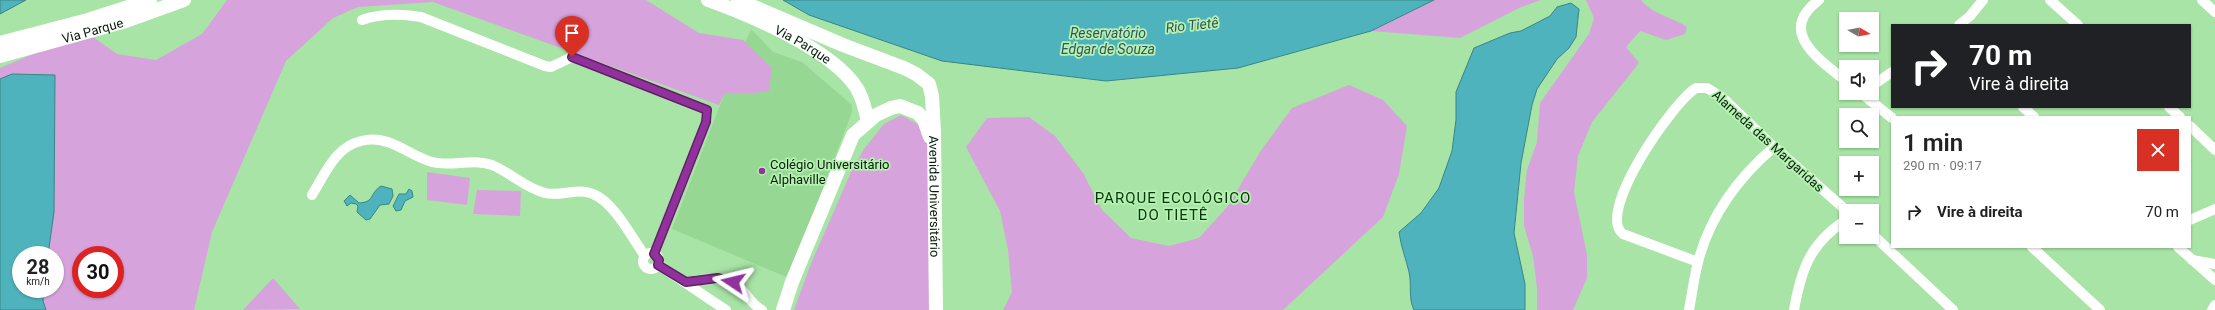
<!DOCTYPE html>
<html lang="pt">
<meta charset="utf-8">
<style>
:root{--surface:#fff;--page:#f2f2f2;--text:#222;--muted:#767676}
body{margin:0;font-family:Roboto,sans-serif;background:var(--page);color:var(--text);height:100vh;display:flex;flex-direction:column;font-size:15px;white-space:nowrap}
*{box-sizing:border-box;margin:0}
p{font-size:13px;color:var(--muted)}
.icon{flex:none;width:22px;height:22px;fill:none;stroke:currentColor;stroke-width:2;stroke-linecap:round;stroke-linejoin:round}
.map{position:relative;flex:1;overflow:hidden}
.panel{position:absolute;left:1891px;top:116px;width:300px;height:132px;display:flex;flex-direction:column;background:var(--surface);border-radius:0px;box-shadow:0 1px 3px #0004}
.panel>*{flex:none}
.guide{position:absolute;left:1891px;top:24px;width:300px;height:84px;border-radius:0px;box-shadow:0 1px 3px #0004;background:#202124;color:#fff;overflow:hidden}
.needle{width:26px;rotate:99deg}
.controls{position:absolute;left:1839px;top:12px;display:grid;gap:8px}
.controls a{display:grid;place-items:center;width:40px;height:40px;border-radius:0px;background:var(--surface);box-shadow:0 1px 3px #0004;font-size:20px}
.speed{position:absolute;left:12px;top:246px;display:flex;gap:8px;font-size:20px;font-weight:700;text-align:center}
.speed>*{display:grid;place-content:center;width:52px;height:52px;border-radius:50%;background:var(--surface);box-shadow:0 1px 3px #0004;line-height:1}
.speed small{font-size:10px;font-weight:400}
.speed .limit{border:6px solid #d22;background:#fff;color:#111}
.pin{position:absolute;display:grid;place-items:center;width:34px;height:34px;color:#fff;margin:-41px -17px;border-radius:50% 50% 50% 0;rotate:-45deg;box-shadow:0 0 4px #0007}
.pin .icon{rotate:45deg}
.me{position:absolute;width:44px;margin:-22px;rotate:280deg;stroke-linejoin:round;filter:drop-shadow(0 0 3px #0008)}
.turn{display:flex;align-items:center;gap:14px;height:84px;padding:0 12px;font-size:18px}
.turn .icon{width:52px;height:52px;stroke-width:2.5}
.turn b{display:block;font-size:28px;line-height:34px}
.round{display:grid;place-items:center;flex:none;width:42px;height:42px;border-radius:0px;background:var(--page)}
.head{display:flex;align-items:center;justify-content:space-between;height:68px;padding:0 12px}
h1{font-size:24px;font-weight:600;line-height:30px}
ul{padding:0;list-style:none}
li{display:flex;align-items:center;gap:12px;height:56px;padding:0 12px}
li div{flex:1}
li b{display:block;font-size:15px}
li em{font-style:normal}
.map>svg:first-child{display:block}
.built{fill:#97d794}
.green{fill:#d7a3dc;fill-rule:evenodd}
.water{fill:#4eb3bd;stroke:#388686}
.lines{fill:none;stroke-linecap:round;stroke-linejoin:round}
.street{stroke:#fff;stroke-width:10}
.secondary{stroke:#fff;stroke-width:14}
.route-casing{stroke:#5e2065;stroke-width:10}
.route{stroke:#91329c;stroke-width:7}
.poi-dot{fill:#91329c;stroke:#b5f2b2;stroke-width:1.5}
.labels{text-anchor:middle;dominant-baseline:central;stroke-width:3.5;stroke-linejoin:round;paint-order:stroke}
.street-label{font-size:13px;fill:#061e07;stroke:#b5f2b2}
.poi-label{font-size:13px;fill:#061e07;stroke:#b5f2b2;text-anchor:start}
.water-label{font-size:14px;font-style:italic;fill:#345457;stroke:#b5f2b2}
.quarter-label{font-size:15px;letter-spacing:1px;fill:#0a360c;stroke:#b5f2b2}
</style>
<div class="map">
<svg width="2215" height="310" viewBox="0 0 2215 310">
<rect width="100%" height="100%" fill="#a8e4a5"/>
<!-- built -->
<polygon class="built" points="751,29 773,52 802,62 852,105 852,112 789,278 672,229 740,54"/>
<!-- green -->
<g class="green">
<path d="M227 0H646L699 33 743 40 772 68 769 91 746 94 725 93 719 105 433 2 358 7 333 18 286 61 212 232 194 310H0V68L36 53 93 37 117 54 156 60 202 34ZM21 255H55V289H21ZM81 255H115V289H81Z"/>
<polygon points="1434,0 1541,0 1521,7 1460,38 1371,31"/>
<path d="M1586 0H1641C1652 14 1672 17 1687 27L1685 34 1666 40 1640 31 1626 47 1639 63 1592 122 1578 156 1574 192 1587 255V278L1573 310H1537V288L1533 256 1524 226V199L1527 170 1537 142 1540 103 1589 34 1594 18Z"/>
<polygon points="1349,85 1383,100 1407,126 1399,174 1383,217 1283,310 1003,310 1012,292 1008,250 1000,211 966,147 987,118 1029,117 1055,136 1083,173 1102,210 1131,238 1169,246 1199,238 1228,206 1260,152 1292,108"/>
<polygon points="901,115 921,126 928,147 929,310 794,310 810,266 851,172 864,149 884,124"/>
<polygon points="427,172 470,178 467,205 427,200"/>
<polygon points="477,190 521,191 520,216 473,214"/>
<polygon points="273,278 300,309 243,310"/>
</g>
<!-- water -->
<g class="water">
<polygon points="0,0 26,0 0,14"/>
<polygon points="783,0 1434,0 1371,31 1238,68 1106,81 942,61 809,15"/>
<path d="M1571 3 1579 9 1576 37 1569 48 1557 59 1537 89 1532 105 1521 163 1514 233 1525 284V310H1414C1408 298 1412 285 1409 272 1406 259 1401 247 1399 232L1421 213 1439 188 1452 151 1456 120V92L1474 48 1510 33 1521 31 1550 16 1557 7Z"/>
<polygon points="12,74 55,75 54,212 48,255 21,255 21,289 44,289 43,301 46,310 0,310 0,79"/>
<path d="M381 186 392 189 393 196 389 204 380 205 370 219 366 220 357 212 358 206 356 204 351 203 347 206 344 201 350 195 359 203C375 202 369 194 381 186Z"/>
<polygon points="409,189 412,191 413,197 405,201 401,210 396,211 393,206 399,194 406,194"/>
</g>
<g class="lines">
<!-- street -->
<g class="street">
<path d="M1819 0C1776 32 1820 60 1846 81"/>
<polyline points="2050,0 2078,25"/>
<polyline points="2202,0 2215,12"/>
<path d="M362 20C381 13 402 14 421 17L545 66 551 67 572 57 707 110 706 122 654 254"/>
<polyline points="1959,25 1970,16 1983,0"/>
<polyline points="1872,86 1892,72"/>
<polyline points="1861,93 1892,118"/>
<polyline points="2023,107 2034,117"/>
<polyline points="2169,107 2180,117"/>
<polyline points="2190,126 2215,150"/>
<path d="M312 195C325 174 335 147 361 141 390 134 407 155 432 162 451 167 472 158 492 165 511 173 525 188 545 193 561 197 577 187 593 194 614 202 632 238 645 256"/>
<polyline points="2190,220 2215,209"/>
<polyline points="1872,234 1953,310"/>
<polyline points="2032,247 2100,310"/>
<polyline points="2178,247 2215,280"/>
<circle cx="651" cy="261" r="8"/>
<polyline points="2192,260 2215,264"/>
<path d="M1698 262 1623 234C1595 213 1673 102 1696 88H1707L1723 98 1774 147 1847 211"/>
<path d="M658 265C681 279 702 295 726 310"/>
<path d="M686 282C707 279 729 274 744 292 751 300 753 305 762 310"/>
<path d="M1689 310C1692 294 1694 278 1698 262 1710 216 1739 177 1774 147"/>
<path d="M1794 310C1801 270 1810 243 1846 220"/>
<polyline points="2212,310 2215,305"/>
</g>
<!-- secondary -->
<g class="secondary">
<path id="s1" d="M708 0C750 15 831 49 856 87 863 97 865 110 868 121"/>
<path id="s2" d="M738 0 843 45 904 68 916 74 929 84 932 96 934 132 936 310"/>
<polyline points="0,43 88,20 150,0"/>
<path id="s3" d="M0 56 126 21 184 0"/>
<polyline points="783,310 792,282 853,135 876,115 891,108 900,106 918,113 924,120 930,137"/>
</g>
</g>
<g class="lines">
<!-- route casing -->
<g class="route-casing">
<polyline id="route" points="572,57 707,110 706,122 654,254 659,260 658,265 686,282 718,278 733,282"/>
</g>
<!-- route -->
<use href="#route" class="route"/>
</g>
<!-- markers -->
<circle class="poi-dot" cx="762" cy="171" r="4"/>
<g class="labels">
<!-- street labels -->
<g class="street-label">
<text stroke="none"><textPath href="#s3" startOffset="96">Via Parque</textPath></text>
<text stroke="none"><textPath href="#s1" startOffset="105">Via Parque</textPath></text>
<text transform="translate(1768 141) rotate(42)">Alameda das Margaridas</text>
<text stroke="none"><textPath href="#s2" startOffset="322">Avenida Universitário</textPath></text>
</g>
<!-- poi labels -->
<g class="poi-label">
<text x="770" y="164">Colégio Universitário<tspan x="770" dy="15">Alphaville</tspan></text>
</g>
<!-- water labels -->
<g class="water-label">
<text transform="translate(1192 25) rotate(-6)">Rio Tietê</text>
<text x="1108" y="33">Reservatório<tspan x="1108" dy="16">Edgar de Souza</tspan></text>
</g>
<!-- quarter labels -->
<g class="quarter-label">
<text x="1173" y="198">PARQUE ECOLÓGICO<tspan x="1173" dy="17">DO TIETÊ</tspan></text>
</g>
</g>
</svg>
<div class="controls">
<a><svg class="needle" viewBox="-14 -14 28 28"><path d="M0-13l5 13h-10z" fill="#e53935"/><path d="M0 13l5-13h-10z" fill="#767676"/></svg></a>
<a><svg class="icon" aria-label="sound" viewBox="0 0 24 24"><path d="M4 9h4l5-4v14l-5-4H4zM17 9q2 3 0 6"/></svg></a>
<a><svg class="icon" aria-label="search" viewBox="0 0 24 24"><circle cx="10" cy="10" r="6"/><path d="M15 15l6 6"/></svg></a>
<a>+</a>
<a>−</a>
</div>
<div class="speed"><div>28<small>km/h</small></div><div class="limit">30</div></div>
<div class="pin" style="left:572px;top:57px;background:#d93025"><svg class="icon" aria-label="arrive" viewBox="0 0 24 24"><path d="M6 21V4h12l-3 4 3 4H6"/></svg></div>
<svg class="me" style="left:733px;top:282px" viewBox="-20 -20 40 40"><path d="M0-17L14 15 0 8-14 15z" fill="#91329c" stroke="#fff" stroke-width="4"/></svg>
<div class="guide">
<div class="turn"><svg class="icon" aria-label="right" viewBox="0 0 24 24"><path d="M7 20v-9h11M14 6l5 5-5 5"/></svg><div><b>70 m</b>Vire à direita</div></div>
</div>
<section class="panel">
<div class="head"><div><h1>1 min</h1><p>290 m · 09:17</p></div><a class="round" style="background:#d93025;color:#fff"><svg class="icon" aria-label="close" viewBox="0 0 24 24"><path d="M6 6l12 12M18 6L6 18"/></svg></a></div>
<ul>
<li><svg class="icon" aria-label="right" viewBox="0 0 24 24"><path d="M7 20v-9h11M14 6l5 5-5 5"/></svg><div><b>Vire à direita</b></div><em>70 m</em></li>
</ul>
</section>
</div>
